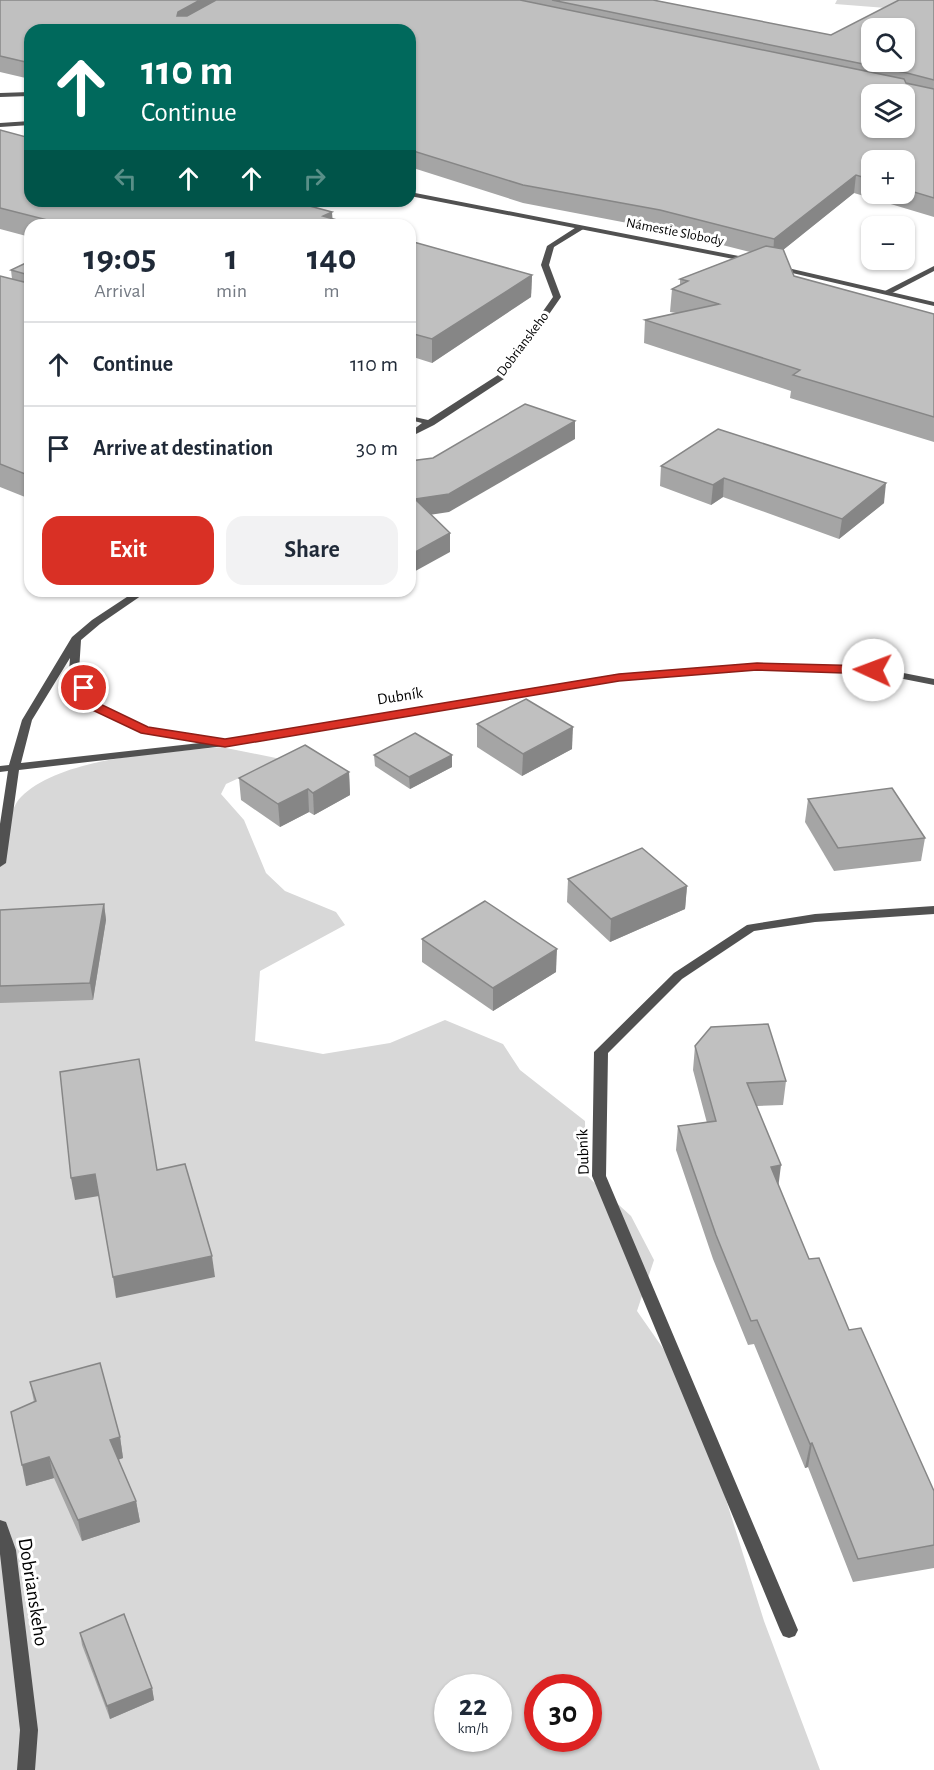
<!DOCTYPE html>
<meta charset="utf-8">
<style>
:root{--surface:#fff;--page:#f2f2f3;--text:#1f2937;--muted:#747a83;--line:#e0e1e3;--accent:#d93025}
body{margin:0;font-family:"Alegreya Sans",sans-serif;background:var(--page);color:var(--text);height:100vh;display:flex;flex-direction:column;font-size:22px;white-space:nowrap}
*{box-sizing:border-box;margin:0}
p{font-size:20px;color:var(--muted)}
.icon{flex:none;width:33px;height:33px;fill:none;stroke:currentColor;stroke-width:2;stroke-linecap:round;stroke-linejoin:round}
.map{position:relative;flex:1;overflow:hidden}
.sheet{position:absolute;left:24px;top:219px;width:392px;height:378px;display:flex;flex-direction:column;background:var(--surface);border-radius:18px;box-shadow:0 2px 4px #0004}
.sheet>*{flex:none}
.top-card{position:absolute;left:24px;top:24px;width:392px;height:183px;border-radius:18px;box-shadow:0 2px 4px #0004;background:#00695c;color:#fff;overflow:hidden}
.buttons{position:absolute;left:861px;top:18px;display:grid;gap:12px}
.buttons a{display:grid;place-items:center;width:54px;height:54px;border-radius:12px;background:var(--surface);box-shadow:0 2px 4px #0004;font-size:30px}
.speed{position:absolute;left:434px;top:1674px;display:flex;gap:12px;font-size:30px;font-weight:700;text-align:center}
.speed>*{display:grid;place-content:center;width:78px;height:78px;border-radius:50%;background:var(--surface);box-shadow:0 2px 4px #0004;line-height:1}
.speed small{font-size:15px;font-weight:400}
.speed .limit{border:9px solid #d22;background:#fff;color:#111}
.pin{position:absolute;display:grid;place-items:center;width:51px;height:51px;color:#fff;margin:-26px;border:3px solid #fff;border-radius:50%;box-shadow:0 2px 6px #0007}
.me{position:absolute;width:66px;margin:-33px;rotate:272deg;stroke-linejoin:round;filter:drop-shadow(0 0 4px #0008)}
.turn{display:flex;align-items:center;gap:21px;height:126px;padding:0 18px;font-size:27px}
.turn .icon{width:78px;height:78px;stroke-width:2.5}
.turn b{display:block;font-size:42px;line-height:51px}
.lanes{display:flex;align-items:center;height:57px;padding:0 18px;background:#0003;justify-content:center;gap:30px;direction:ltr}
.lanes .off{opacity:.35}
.eta{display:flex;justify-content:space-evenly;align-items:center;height:102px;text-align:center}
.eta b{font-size:36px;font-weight:700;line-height:42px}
.button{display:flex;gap:12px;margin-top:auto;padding:12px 18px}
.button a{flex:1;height:69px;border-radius:18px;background:var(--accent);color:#fff;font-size:24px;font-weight:700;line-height:69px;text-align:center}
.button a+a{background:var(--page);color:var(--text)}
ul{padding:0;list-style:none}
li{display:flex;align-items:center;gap:18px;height:84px;padding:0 18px;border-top:2px solid var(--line)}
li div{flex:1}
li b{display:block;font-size:22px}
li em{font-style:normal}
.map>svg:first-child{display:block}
.green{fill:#d8d8d8;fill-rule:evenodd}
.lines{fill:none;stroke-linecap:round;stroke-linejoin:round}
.minor{fill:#515151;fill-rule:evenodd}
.tertiary{fill:#515151;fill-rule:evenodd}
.wall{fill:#a5a5a5;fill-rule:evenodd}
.shaded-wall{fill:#868686}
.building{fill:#c0c0c0;stroke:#868686;stroke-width:1.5;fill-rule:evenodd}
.route{fill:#d93025;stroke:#8d1f18;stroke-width:1.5}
.labels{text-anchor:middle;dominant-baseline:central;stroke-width:6;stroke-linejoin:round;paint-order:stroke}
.far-street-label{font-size:14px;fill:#000;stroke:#fff}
.street-label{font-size:16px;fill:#000;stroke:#fff}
.near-street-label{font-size:20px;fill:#000;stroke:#fff}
</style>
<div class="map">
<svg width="934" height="1770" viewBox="0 0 934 1770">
<rect width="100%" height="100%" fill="#fff"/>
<!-- green -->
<g class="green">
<polygon points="837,0 903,0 899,9 835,4"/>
<path d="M221 747 281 759 226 784 221 794 244 820 266 873 285 891 336 912 345 925 260 971 255 1041 323 1054 390 1043 445 1020 503 1044 520 1070 585 1121 586 1175 631 1216 654 1260 637 1311 683 1377 723 1490 764 1621 820 1770H0V823L8 821C12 814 15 802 21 797 62 756 165 753 221 747ZM447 1688H498V1738H447ZM537 1688H588V1738H537Z"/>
</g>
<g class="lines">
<!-- minor -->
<g class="minor">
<polygon points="578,226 585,228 554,247 549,265 561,297 504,379 434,425 410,437 410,432 422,423 410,420 410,416 428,420 498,375 553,297 541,265 547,246"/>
<polygon points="934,266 934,271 892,293 885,291"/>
<path d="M136 591H148L100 624 81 640 79 671 97 704 148 727 209 738 214 741 619 674 757 664 873 667 934 679V685L873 673 757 670 619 680 225 746 19 770 6 863 0 867V824L8 771 0 772V766L9 765 22 720 72 637 92 620ZM70 658 69 671 89 708 141 732 200 743 21 763 32 720Z"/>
<polygon points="934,906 934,914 815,922 754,931 682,979 608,1053 606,1176 798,1630 795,1636 789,1638 783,1636 780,1630 592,1176 594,1052 674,973 747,925 815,914"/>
<polygon points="0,1520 6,1522 16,1550 38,1730 35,1770 17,1770 20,1730 0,1554"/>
</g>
<!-- tertiary -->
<g class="tertiary">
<polygon points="30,92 30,96 0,97 0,93"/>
<polygon points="30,121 30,125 0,127 0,123"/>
<polygon points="410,192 749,258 753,260 749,262 410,196"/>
<polygon points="775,265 934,302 934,306 775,269"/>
</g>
</g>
<!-- wall -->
<g class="wall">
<path d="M0 0H653L831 35 934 0V217L854 193 783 250 794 276 934 314V442L790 398 791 391 644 343 645 320 676 313 670 312 672 289 680 285V279L750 252 659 229 523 203 410 167V30H30V79L0 72ZM872 160H904V194H872Z"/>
<polygon points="0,130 30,201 332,212 332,219 354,225 30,225 30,237 0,229"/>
<polygon points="410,241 532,275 531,297 432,363 410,356"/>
<polygon points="30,261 30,499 0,487 0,276 12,279 11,270"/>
<polygon points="661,466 884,503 839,539 723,497 711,505 660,486"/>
<polygon points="477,724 572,749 522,776 477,747"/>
<polygon points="374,755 452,755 452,767 410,789 375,766"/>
<polygon points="349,772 350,795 314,815 309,812 280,827 241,800 239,778"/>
<polygon points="808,799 925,838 921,861 834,871 805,822"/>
<polygon points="568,879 687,886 685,909 610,942 567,902"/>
<polygon points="104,904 106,920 93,1000 0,1003 0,910"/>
<polygon points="422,939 556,972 493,1011 422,962"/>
<polygon points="695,1046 786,1081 783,1105 757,1106 778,1185 809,1259 849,1330 934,1491 934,1568 853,1582 808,1467 805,1468 754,1344 748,1345 713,1259 676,1150 678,1126 707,1123 693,1070"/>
<polygon points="30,1382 120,1437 123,1458 118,1460 136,1501 140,1522 82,1541 54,1478 26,1486 34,1402"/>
<polygon points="80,1633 152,1688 154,1700 110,1719 82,1645"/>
</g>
<!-- shaded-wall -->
<g class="shaded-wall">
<polygon points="200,0 228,0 179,28 177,16 178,12"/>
<polygon points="856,175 854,193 773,258 774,239"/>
<polygon points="332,212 333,225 323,216"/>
<polygon points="532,275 531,297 432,363 432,339"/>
<polygon points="575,421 575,439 449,512 416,517 415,499"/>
<polygon points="724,478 723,497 711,505 713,485"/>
<polygon points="886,483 884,503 839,539 842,519"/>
<polygon points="450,533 450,552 410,574 410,555"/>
<polygon points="573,727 572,749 522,776 523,754"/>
<polygon points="452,755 452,767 410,789 409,777"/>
<polygon points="349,772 350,795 314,815 313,793"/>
<polygon points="308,789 309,812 280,827 278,804"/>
<polygon points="687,886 685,909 610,942 611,919"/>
<polygon points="104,904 106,920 93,1000 90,983"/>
<polygon points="557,949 556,972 493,1011 493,988"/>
<polygon points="781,1165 778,1189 771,1167"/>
<polygon points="95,1174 99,1196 75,1200 71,1178"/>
<polygon points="212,1256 215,1277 116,1298 113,1277"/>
<polygon points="120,1437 123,1458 114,1461 110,1440"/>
<polygon points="812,1443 808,1467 805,1468 810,1444"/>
<polygon points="49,1457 54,1478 26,1486 22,1465"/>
<polygon points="136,1501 140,1522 82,1541 78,1520"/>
<polygon points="152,1688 154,1700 110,1719 107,1706"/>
</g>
<!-- building -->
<g class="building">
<path d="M0 0H200L178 12 177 16H187L216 0H520L904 79 906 83 934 89V198L904 189V160H872V180L856 175 774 239 660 210 523 185 410 150V30H30V63L0 56ZM872 94H904V128H872Z"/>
<path d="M552 0H653L831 35 899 0H934V80L907 73ZM872 28H904V62H872Z"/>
<polygon points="0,130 30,138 30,201 291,201 332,212 323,216 354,225 67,225 0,208"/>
<polygon points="410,241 532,275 432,339 410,333"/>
<polygon points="766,246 783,249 794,276 934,314 934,417 793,375 800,370 645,320 719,304 672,289 688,281 680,279"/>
<polygon points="30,261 30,476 0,464 0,276 28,283 29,275 11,270"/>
<polygon points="525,404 575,421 449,494 415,499 450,533 410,555 410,461 433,458"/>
<polygon points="718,429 886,483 842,519 724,478 713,485 661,466"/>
<polygon points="526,699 573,727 523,754 477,724"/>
<polygon points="415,733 452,755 409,777 374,755"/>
<polygon points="305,745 349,772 313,793 308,789 278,804 239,778"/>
<polygon points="892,788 925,838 838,848 808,799"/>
<polygon points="642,848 687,886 611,919 568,879"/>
<polygon points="485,901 557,949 493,988 422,939"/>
<polygon points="104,904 90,983 0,986 0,910"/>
<polygon points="768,1024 786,1081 747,1083 781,1165 771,1167 809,1259 819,1258 849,1330 861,1328 934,1491 934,1545 858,1559 812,1443 810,1444 757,1320 751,1321 716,1235 678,1126 716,1121 695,1046 711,1027"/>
<polygon points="139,1059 157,1170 185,1164 212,1256 113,1277 95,1174 71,1178 60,1072"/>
<polygon points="100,1363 120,1437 110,1440 136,1501 78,1520 49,1457 22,1465 11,1412 36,1401 30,1382"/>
<polygon points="124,1614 152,1688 107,1706 80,1633"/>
</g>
<!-- route -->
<polygon class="route" points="757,663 873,666 879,670 873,674 757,670 619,681 225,747 141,733 88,708 78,688 84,685 88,686 98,703 148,727 225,739 619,674"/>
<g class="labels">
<!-- far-street labels -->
<g class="far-street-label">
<text transform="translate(675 232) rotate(11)">Námestie Slobody</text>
<text transform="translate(523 344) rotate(-53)">Dobrianskeho</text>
</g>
<!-- street labels -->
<g class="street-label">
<text transform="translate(400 696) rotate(-9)">Dubník</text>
<text transform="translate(583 1152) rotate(-92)">Dubník</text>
</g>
<!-- near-street labels -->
<g class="near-street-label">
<text transform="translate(33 1592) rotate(81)">Dobrianskeho</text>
</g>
</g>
</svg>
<div class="buttons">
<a><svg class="icon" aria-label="search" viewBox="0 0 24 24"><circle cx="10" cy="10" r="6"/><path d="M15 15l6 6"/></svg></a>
<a><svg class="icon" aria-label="layers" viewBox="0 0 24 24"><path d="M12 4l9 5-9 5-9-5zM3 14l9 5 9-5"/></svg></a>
<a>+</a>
<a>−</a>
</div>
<div class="speed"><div>22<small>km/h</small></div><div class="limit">30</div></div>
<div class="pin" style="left:84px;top:688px;background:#d93025"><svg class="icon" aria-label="arrive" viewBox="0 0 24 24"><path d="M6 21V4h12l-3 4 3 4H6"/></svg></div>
<svg class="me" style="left:873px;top:670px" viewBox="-20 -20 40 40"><circle r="19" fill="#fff"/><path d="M0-13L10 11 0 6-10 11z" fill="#d93025"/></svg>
<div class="top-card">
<div class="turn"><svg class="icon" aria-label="ahead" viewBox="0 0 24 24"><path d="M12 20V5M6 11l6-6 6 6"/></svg><div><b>110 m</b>Continue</div></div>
<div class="lanes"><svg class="icon off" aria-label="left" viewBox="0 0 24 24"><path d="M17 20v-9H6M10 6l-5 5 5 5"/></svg><svg class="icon" aria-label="ahead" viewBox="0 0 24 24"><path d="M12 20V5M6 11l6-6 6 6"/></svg><svg class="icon" aria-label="ahead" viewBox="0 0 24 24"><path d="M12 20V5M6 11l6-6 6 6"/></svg><svg class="icon off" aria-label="right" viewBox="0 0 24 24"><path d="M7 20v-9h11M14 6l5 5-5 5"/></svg></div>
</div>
<section class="sheet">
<div class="eta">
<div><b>19:05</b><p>Arrival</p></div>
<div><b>1</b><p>min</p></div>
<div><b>140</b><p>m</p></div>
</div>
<ul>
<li><svg class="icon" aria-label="ahead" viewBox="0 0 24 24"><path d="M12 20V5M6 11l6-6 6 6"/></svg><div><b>Continue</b></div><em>110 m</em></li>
<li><svg class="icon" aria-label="arrive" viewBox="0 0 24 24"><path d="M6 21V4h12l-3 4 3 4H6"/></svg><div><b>Arrive at destination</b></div><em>30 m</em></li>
</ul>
<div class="button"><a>Exit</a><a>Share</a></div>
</section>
</div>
